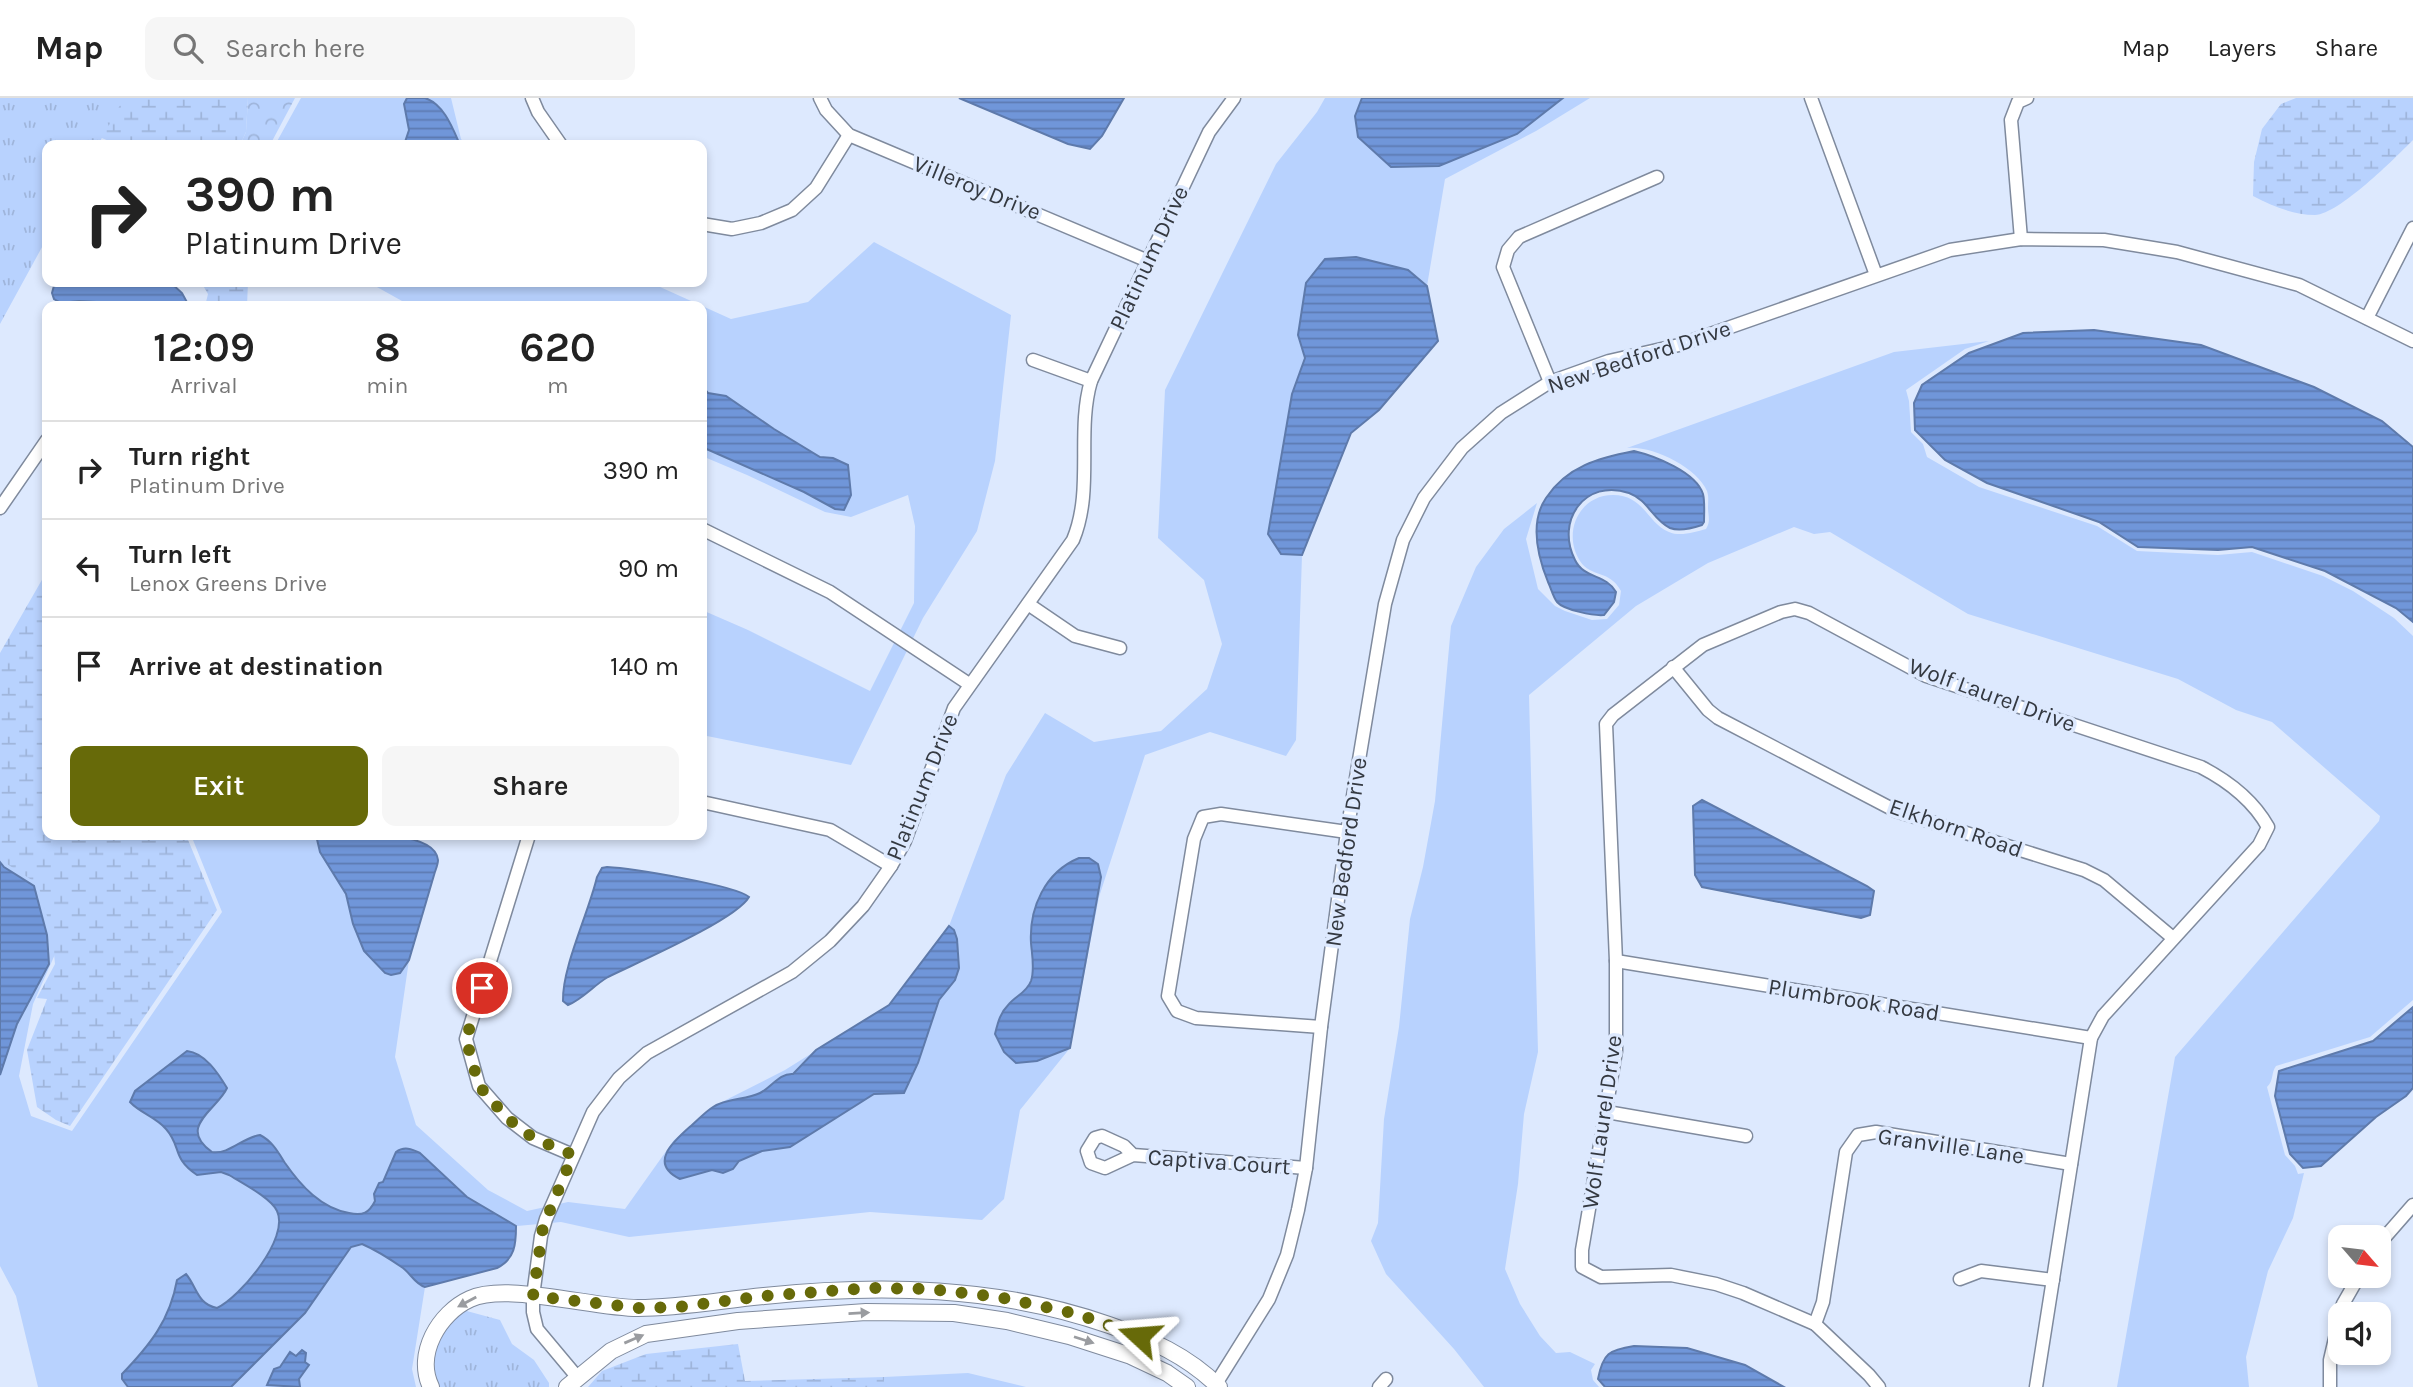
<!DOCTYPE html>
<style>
:root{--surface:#fff;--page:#f6f6f6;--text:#222;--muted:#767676;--line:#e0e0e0;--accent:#676a09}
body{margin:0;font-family:Karla,sans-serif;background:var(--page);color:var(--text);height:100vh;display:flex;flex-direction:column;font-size:26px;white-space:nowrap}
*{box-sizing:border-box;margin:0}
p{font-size:23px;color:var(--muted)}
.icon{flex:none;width:38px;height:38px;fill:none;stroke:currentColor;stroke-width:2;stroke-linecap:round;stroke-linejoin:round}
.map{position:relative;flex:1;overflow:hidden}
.panel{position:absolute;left:42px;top:203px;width:665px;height:539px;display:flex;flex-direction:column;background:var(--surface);border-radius:14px;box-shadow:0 4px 10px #0003}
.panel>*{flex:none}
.hud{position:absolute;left:42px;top:42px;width:665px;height:147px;border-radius:14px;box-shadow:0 4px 10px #0003;background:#fff;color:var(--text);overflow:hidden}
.needle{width:46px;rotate:118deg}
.buttons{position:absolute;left:2328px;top:1127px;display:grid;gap:14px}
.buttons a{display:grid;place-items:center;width:63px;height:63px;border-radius:14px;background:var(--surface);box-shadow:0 4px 10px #0003;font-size:35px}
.pin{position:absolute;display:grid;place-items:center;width:60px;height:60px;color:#fff;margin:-30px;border:4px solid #fff;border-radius:50%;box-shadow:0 2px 7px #0007}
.me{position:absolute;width:77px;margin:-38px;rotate:289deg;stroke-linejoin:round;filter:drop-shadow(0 0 5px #0008)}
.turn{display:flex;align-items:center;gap:24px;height:147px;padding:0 28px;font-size:32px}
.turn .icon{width:91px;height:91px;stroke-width:2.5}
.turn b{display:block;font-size:49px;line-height:60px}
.eta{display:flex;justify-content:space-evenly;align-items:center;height:119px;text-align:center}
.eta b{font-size:42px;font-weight:600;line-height:49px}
.primary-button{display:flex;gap:14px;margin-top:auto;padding:14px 28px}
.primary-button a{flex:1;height:80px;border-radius:14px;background:var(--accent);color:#fff;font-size:28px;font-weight:600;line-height:80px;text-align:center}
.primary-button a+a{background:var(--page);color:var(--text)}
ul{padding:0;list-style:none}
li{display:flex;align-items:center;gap:21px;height:98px;padding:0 28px;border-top:2px solid var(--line)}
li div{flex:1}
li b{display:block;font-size:26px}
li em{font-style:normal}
header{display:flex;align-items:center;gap:42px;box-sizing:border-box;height:98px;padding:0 35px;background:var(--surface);border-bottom:2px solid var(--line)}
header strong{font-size:33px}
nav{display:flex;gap:38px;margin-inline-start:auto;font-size:24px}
.search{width:490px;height:63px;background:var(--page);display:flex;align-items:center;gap:18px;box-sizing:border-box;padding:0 24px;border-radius:14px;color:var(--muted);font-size:26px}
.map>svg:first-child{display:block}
.grass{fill:#b8d2fe}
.forest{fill:url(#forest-crowns)}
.wetland{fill:url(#wetland-marsh)}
.park{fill:url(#park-tufts)}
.water{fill:url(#water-rules);stroke:#5e7aab;stroke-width:2}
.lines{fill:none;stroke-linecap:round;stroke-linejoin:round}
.minor-casing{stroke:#7f8a9d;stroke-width:15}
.tertiary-casing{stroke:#7f8a9d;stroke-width:18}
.minor{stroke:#fff;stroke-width:12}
.tertiary{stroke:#fff;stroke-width:16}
.oneway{fill:#9a9ca0}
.route{stroke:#676a09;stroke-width:12;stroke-dasharray:0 21.6}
.labels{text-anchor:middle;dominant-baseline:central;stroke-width:7;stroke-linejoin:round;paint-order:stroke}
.street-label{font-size:23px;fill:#343941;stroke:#dde9fe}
</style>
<header>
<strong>Map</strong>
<div class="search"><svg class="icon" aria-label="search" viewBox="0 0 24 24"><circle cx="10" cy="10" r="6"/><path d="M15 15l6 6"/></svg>Search here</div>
<nav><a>Map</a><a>Layers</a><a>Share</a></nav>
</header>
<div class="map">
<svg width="2413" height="1289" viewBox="0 0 2413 1289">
<defs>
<pattern id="forest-crowns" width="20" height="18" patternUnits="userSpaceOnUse" patternTransform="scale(1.75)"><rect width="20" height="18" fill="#b8d2fe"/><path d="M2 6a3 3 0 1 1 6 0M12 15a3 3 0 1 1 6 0" fill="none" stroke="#9fb5db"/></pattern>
<pattern id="wetland-marsh" width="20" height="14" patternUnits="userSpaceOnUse" patternTransform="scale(1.75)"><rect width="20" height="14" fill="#b8d2fe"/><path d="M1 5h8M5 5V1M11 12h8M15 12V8" fill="none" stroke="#9fb5db"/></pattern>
<pattern id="park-tufts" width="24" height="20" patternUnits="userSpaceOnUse" patternTransform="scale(1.75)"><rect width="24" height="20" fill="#b8d2fe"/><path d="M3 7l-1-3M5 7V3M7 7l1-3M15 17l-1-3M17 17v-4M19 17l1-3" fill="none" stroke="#9fb5db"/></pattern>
<pattern id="water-rules" width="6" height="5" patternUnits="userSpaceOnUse" patternTransform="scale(1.75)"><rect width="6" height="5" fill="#7096d9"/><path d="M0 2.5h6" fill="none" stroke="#5d7bb2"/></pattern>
</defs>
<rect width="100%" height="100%" fill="#dde9fe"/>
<!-- grass -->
<g class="grass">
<polygon points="301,0 451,0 461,41 466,47 275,47"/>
<polygon points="1325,0 1590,0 1536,33 1445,81 1427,188 1438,243 1379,312 1351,335 1302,457 1296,642 1286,658 1210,634 1145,657 1099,799 1070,950 1020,1012 1004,1101 982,1122 870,1114 629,1139 561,1124 517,1128 515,1150 506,1165 425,1189 412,1271 416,1289 38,1289 16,1198 0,1168 0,735 40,781 60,845 33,906 19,978 31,1018 72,1033 222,814 191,737 397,737 427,747 438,760 409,862 395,959 416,1027 488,1092 527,1113 568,1104 625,1111 674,1042 714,1008 785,972 889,907 949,828 1006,677 1045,615 1094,644 1161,633 1207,591 1222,546 1204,482 1158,440 1165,292 1276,66 1317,14"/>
<polygon points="874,144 1011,217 995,363 977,433 923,520 851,667 702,637 702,512 748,532 870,593 914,505 915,428 908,397 851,419 825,414 747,377 702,358 702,208 411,208 368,184 649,184 731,221 808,204"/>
<path d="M1989 243 1965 251 1906 292 1909 303 1911 334 1923 346 1927 359 1979 389 2097 428 2137 453 2218 457 2252 454 2323 478 2353 493 2394 520 2413 538V902L2370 939 2276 968C2271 974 2274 983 2267 989L2285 1057 2295 1068 2298 1076 2304 1075 2293 1120 2268 1173 2246 1259 2249 1289H2117L2175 959 2379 723 2380 718 2272 624 2236 612 2178 581 1968 516 1830 434 1814 436 1794 429 1708 465 1636 508 1529 597 1538 954 1524 1016 1518 1086 1505 1171 1520 1206 1540 1238 1556 1255 1570 1254 1595 1266 1591 1272 1593 1282 1599 1289H1484L1454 1251 1386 1176 1371 1143 1378 1125 1384 1021 1399 929 1410 821 1423 769 1435 703 1451 528 1476 469 1504 431 1537 405 1526 441 1538 491 1555 508 1565 513 1592 522 1607 521 1619 507 1621 493C1609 471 1591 480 1580 463 1562 435 1579 397 1613 397 1644 397 1647 425 1669 434 1680 439 1695 434 1706 431 1711 423 1708 418 1708 409 1708 403 1709 399 1707 393 1697 369 1651 347 1627 350L1894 254Z"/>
<polygon points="968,1275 1026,1289 884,1289 884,1279"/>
</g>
<!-- forest -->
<polygon class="forest" points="248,0 295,0 270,47 240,47 246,34"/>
<!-- wetland -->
<g class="wetland">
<polygon points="15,0 248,0 246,34 240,47 119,47 77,30"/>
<path d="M2296 0H2413V42C2395 60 2339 116 2315 117 2293 117 2272 108 2253 98L2254 64 2262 31 2281 6Z"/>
<polygon points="201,184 248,184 247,208 205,208 208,196"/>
<polygon points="47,473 47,737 186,737 217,812 70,1028 56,1022 37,1009 27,952 47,901 37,900 55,866 52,836 38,786 7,766 0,755 0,555"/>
<polygon points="738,1246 745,1283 884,1279 884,1289 588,1289 602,1273 646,1256"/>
</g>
<!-- park -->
<g class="park">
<polygon points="0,0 124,0 98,47 47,47 47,140 0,226"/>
<path d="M463 1212 500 1222 512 1246 534 1262 549 1285V1289H438C429 1254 438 1236 463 1212Z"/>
</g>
<!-- water -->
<g class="water">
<path d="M407 0C412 0 420 0 425 0 444 6 453 31 460 47H404L409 32 404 6Z"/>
<polygon points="959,0 1124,0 1102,38 1090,51 1068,46"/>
<polygon points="1362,0 1563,0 1517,36 1439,68 1391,69 1358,39 1355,18"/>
<polygon points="1356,159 1408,172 1427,188 1438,243 1379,312 1351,335 1302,457 1281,456 1268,436 1292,296 1305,260 1298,237 1306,185 1325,161"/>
<polygon points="55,184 170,184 182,195 189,208 112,208 96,204 79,203 61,205 54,201 52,195"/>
<polygon points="2094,232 2201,247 2314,289 2382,323 2413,349 2413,524 2396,510 2325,473 2252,449 2218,452 2138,449 2099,424 1987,385 1945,362 1915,332 1914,305 1922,287 1969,255 2023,235"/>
<polygon points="702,288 708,295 726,298 774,331 820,359 833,360 848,367 851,397 844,412 835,411 804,394 702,349"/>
<path d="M1634 353C1655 358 1696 374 1703 396 1705 404 1704 415 1704 424L1702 427C1693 430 1680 434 1670 430 1653 422 1648 402 1629 395 1585 380 1555 423 1575 462 1584 481 1606 476 1616 494L1614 504 1604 517C1594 518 1564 512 1557 504 1553 499 1551 490 1548 484 1538 459 1529 425 1546 400 1567 368 1599 360 1634 353Z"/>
<polygon points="1702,702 1867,788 1874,793 1870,817 1861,820 1702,789 1695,777 1693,708"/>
<path d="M316 737C340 737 435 729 438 762 438 767 435 773 434 777L409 862 400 875 391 877 385 875 364 853 353 826 346 796 320 754Z"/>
<path d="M1079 760H1089L1098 766 1101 779 1070 950 1037 963 1016 965 1004 954 995 936C998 924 1000 915 1009 906 1016 898 1027 894 1031 883 1035 871 1032 857 1031 845 1029 810 1045 774 1079 760Z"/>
<polygon points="0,764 4,769 34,788 47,837 49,866 17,926 0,977"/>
<path d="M607 769C630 770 735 787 749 799 736 822 636 865 608 879 594 887 583 901 568 907L563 903C562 869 589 814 597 779L602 770Z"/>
<path d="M949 828 954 832 957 841 959 870 955 882 939 902 918 965 904 995 874 996 790 1049 762 1053 739 1063 733 1071 723 1075 712 1072 680 1081C647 1065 675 1042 692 1027 699 1021 705 1014 713 1009 727 1000 746 1002 760 995 772 989 779 975 793 976L816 952 889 907Z"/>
<polygon points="2413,909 2413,990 2406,998 2376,1019 2321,1068 2303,1070 2290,1056 2275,998 2279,973 2373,943"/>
<path d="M187 953C205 955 218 975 227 990 218 1011 176 1029 212 1054 229 1057 243 1039 260 1037 272 1043 278 1054 285 1065 301 1088 321 1110 349 1115 363 1118 369 1115 375 1103L374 1096 379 1085 383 1084 396 1054C404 1048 412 1051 420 1055L467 1099 516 1128C516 1146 515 1161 497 1170L425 1189C415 1186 411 1176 403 1170 390 1161 376 1152 362 1146L351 1149 305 1215 231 1289H128L122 1281V1276C150 1247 170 1222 177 1182L186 1176C197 1189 197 1206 217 1210 240 1199 290 1140 277 1113 271 1100 242 1085 229 1077L221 1074 197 1077C171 1059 182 1049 166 1031 156 1019 140 1015 130 1004L135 993Z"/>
<path d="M1634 1248 1687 1250 1745 1267 1784 1289H1605L1598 1281C1603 1255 1609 1252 1634 1248Z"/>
<polygon points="302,1252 306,1255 305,1264 309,1267 299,1281 300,1289 267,1287 274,1271 280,1269 290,1254 296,1258"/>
</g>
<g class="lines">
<!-- minor casing -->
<g class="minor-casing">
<g id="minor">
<polyline points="532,0 538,14 561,47"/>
<polyline points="820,0 826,12 849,37 1148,163"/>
<polyline points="1811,0 1876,177"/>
<polyline points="702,126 732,131 761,125 792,112 816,90 849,37"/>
<polyline points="2021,141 2011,22 2018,4 2027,0"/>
<polyline points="2367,220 2413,130"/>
<polyline points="1033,262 1091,283"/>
<polyline points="1550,284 1503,169 1508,152 1519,139 1657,79"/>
<polyline points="0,410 47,342"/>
<polyline points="702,431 830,494 969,586"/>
<polyline points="1028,506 1075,538 1120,550"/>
<polyline points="1673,569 1708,612 1718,620 1896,713 2084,772 2104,782 2173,840"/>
<polyline points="702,704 830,732 891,768"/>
<polyline points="529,737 466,941 479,988 507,1020 533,1040 573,1057"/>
<polyline points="1616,863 2091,940"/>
<polyline points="1321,929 1196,920 1177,913 1168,898 1194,741 1203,719 1221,716 1347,734"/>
<polyline points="1607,1014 1746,1038"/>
<polyline points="1133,1057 1105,1070 1091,1065 1087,1053 1095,1040 1102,1038 1124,1048 1133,1057 1306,1070"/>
<polyline points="2378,1147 2413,1107"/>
<polyline points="1960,1181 1981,1173 2053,1182"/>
<polyline points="2340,1216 2343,1206 2359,1178"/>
<polyline points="1815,1226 1823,1204 1846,1054 1858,1037 1876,1034 2071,1066"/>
<path d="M578 1280 537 1231 533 1214V1198L541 1138 546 1121 593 1014 619 980 647 955 792 874 830 843 863 808 891 768 905 743 954 610 1073 442C1094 392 1076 334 1091 283L1209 34 1234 0"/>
<polyline points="1214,1289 1269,1201 1287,1157 1298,1112 1306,1070 1321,929 1347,734 1385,506 1403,442 1424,400 1462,350 1501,315 1550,284 1609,263 1679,247 1950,152 2021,141 2104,142 2177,154 2299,187 2413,243"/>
<polyline points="1379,1289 1386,1281"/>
<path d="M1879 1289 1869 1277 1815 1226 1743 1195 1716 1186 1671 1177 1601 1179 1582 1169V1152L1616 953V863L1606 626 1613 617 1703 547 1781 514 1795 511 1809 515 1926 578 2201 669C2228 683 2253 702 2268 729L2259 747 2103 918 2091 940 2036 1289"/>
<polyline points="2330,1289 2330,1262 2340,1219"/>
</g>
</g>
<!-- tertiary casing -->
<g class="tertiary-casing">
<g id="tertiary">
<path d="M431 1289C415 1256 439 1215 470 1201 506 1184 594 1210 638 1210 680 1210 722 1202 764 1198 880 1186 998 1188 1109 1227 1150 1241 1188 1258 1219 1289"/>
<polyline points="567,1289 611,1253 646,1236 738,1223 866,1214 954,1215 1007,1223 1069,1238 1131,1258 1167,1275 1187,1289"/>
</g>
</g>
<!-- minor -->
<use href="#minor" class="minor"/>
<!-- tertiary -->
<use href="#tertiary" class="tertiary"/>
</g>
<!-- one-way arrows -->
<defs><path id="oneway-solid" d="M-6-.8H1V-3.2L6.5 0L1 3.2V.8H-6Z" transform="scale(1.75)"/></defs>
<g class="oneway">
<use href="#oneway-solid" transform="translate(467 1204) rotate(152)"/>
<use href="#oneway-solid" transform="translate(859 1215) rotate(-3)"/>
<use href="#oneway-solid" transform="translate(634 1241) rotate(-23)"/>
<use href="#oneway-solid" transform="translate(1084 1242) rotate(18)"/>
</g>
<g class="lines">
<!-- route -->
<polyline class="route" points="482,890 466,941 479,988 507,1020 533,1040 573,1057 543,1129 533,1198 639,1210 678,1209 764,1198 869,1190 930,1191 999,1199 1077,1216 1139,1238"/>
</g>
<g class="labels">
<!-- street labels -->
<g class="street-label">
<text transform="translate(977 90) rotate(22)">Villeroy Drive</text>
<text transform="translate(1149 160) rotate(-65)">Platinum Drive</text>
<text transform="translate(1639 259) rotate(-18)">New Bedford Drive</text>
<text transform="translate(1992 597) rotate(20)">Wolf Laurel Drive</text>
<text transform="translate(922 689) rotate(-68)">Platinum Drive</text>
<text transform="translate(1956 730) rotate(19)">Elkhorn Road</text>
<text transform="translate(1346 754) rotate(-82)">New Bedford Drive</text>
<text transform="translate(1854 902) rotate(9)">Plumbrook Road</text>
<text transform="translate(1602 1024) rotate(-82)">Wolf Laurel Drive</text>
<text transform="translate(1951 1048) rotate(8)">Granville Lane</text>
<text transform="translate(1219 1064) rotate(4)">Captiva Court</text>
</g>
</g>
</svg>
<div class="buttons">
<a><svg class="needle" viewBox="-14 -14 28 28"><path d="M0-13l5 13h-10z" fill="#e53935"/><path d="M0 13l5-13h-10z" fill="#767676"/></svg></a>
<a><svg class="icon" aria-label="sound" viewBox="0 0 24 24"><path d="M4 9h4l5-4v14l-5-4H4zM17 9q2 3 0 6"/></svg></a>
</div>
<div class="pin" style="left:482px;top:890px;background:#d93025"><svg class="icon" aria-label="arrive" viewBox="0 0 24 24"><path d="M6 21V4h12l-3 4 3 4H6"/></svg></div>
<svg class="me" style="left:1139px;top:1238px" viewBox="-20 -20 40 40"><path d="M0-17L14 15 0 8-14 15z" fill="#676a09" stroke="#fff" stroke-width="4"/></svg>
<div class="hud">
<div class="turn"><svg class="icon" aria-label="right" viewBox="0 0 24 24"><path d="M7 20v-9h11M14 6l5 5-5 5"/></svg><div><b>390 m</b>Platinum Drive</div></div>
</div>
<section class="panel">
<div class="eta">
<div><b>12:09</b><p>Arrival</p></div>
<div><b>8</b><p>min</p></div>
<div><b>620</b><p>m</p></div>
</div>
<ul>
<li><svg class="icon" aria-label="right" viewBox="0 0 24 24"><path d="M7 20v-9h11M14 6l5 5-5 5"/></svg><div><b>Turn right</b><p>Platinum Drive</p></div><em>390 m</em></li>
<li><svg class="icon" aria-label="left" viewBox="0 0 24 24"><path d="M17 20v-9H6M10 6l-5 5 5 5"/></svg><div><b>Turn left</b><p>Lenox Greens Drive</p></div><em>90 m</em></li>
<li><svg class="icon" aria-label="arrive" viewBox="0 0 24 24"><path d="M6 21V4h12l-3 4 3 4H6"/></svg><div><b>Arrive at destination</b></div><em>140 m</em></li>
</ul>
<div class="primary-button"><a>Exit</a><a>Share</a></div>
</section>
</div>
